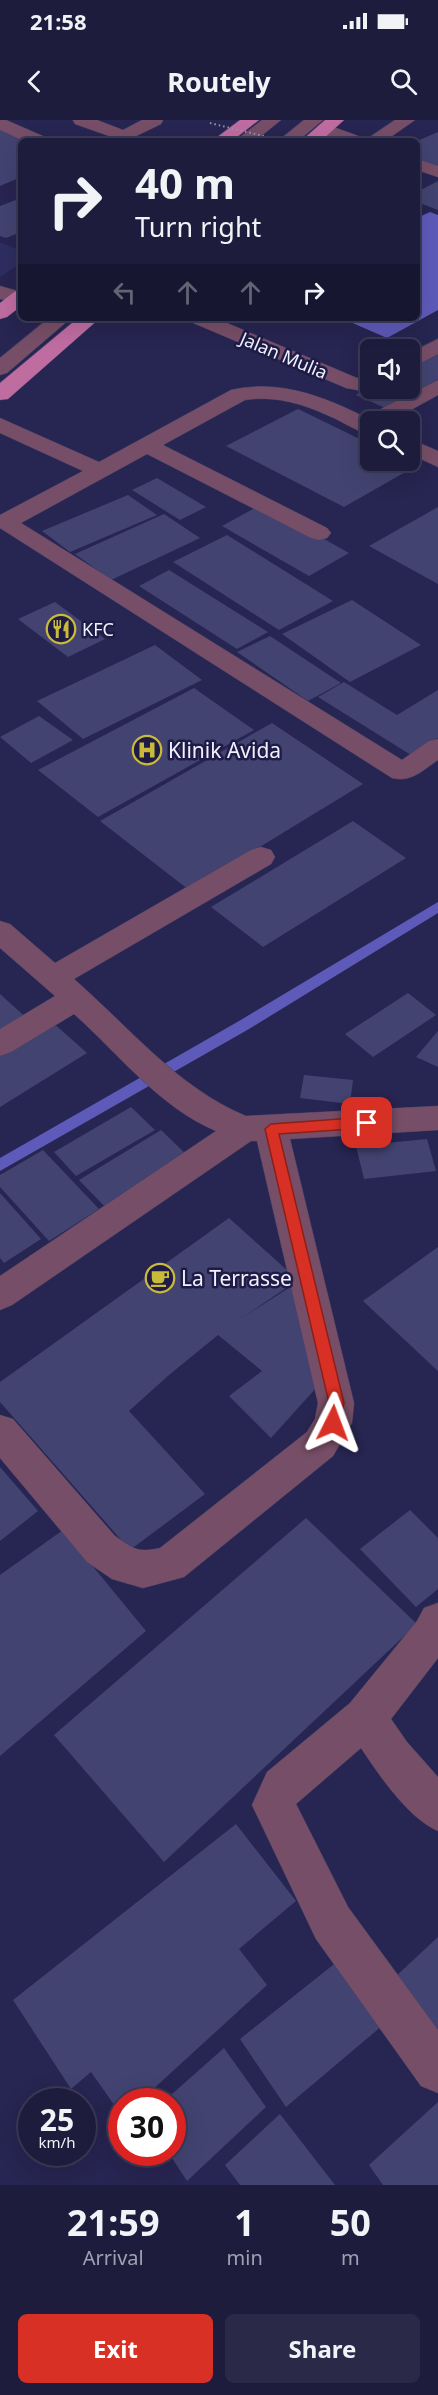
<!DOCTYPE html>
<style>
:root{--surface:#1d1c3d;--page:#2a2948;--text:#f1f3f6;--muted:#a0a1b0;--line:#3b3a57;--accent:#d93025}
body{margin:0;font-family:"Noto Sans",sans-serif;background:var(--page);color:var(--text);height:100vh;display:flex;flex-direction:column;font-size:22px;white-space:nowrap}
*{box-sizing:border-box;margin:0}
p{font-size:20px;color:var(--muted)}
.icon{flex:none;width:33px;height:33px;fill:none;stroke:currentColor;stroke-width:2;stroke-linecap:round;stroke-linejoin:round}
.map{position:relative;height:2065px;overflow:hidden}
.panel{display:flex;flex-direction:column;background:var(--surface);flex:1}
.panel>*{flex:none}
.top-card{position:absolute;left:18px;top:18px;width:402px;height:183px;border-radius:9px;box-shadow:0 6px 24px #0002,0 0 0 2px var(--line);background:#1d1c3d;color:var(--text);overflow:hidden}
.buttons{position:absolute;left:360px;top:219px;display:grid;gap:12px}
.buttons a{display:grid;place-items:center;width:60px;height:60px;border-radius:9px;background:var(--surface);box-shadow:0 6px 24px #0002,0 0 0 2px var(--line);font-size:30px}
.speed{position:absolute;left:18px;top:1968px;display:flex;gap:12px;font-size:30px;font-weight:700;text-align:center}
.speed>*{display:grid;place-content:center;width:78px;height:78px;border-radius:50%;background:var(--surface);box-shadow:0 6px 24px #0002,0 0 0 2px var(--line);line-height:1}
.speed small{font-size:15px;font-weight:400}
.speed .limit{border:9px solid #d22;background:#fff;color:#111}
.pin{position:absolute;display:grid;place-items:center;width:51px;height:51px;color:#fff;margin:-26px;border-radius:12px;box-shadow:0 3px 9px #0006}
.me{position:absolute;width:66px;margin:-33px;rotate:3deg;stroke-linejoin:round;filter:drop-shadow(0 0 4px #0008)}
.turn{display:flex;align-items:center;gap:21px;height:126px;padding:0 18px;font-size:27px}
.turn .icon{width:78px;height:78px;stroke-width:2.5}
.turn b{display:block;font-size:42px;line-height:51px}
.lanes{display:flex;align-items:center;height:57px;padding:0 18px;background:#0003;justify-content:center;gap:30px;direction:ltr}
.lanes .off{opacity:.35}
.eta{display:flex;justify-content:space-evenly;align-items:center;height:102px;text-align:center}
.eta b{font-size:36px;font-weight:700;line-height:42px}
.cta{display:flex;gap:12px;margin-top:auto;padding:12px 18px}
.cta a{flex:1;height:69px;border-radius:9px;background:var(--accent);color:#fff;font-size:24px;font-weight:700;line-height:69px;text-align:center}
.cta a+a{background:var(--page);color:var(--text)}
.status{display:flex;justify-content:space-between;align-items:center;height:42px;padding:0 30px;background:var(--surface);direction:ltr}
.status svg{height:16px;fill:currentColor}
header{display:flex;justify-content:space-between;align-items:center;height:78px;padding:0 18px;background:var(--surface);font-size:27px;font-weight:700}
.map>svg:first-child{display:block}
.built{fill:#2e2d60}
.water{fill:#5e5ab9}
.lines{fill:none;stroke-linecap:round;stroke-linejoin:round}
.stream{fill:#5e5ab9;fill-rule:evenodd}
.building{fill:#434372}
.minor-casing{stroke:#434269;stroke-width:1}
.major-casing{stroke:#434269;stroke-width:1}
.minor{fill:#774e67;fill-rule:evenodd}
.major{fill:#bf6ca1;fill-rule:evenodd}
.path-bridge{stroke:#9595af;stroke-width:2;stroke-dasharray:1.5 3;stroke-linecap:butt}
.route{fill:#d93025;stroke:#8d1f18;stroke-width:1.5}
.labels{text-anchor:middle;dominant-baseline:central;stroke-width:5;stroke-linejoin:round;paint-order:stroke}
.far-street-label{font-size:18px;fill:#f0f1fd;stroke:#1e1b46}
.far-poi-label{font-size:18px;fill:#f0f1fd;stroke:#1e1b46;text-anchor:start}
.poi-label{font-size:21px;fill:#f0f1fd;stroke:#1e1b46;text-anchor:start}
</style>
<div class="status"><b>21:58</b><svg viewBox="0 0 49 12"><path d="M0 12V9h3v3zM5 12V6h3v6zM10 12V3h3v9zM15 12V0h3v12zM26 1h20v11H26zM47 4h2v5h-2z"/></svg></div>
<header><svg class="icon" aria-label="back" viewBox="0 0 24 24"><path d="M15 5l-7 7 7 7"/></svg>Routely<svg class="icon" aria-label="search" viewBox="0 0 24 24"><circle cx="10" cy="10" r="6"/><path d="M15 15l6 6"/></svg></header>
<div class="map">
<svg width="438" height="2065" viewBox="0 0 438 2065">
<rect width="100%" height="100%" fill="#272551"/>
<!-- built -->
<polygon class="built" points="0,122 21,131 21,143 0,157"/>
<!-- water -->
<polygon class="water" points="430,92 438,95 438,190 387,218 341,198 417,198 417,98"/>
<g class="lines">
<!-- stream -->
<polygon class="stream" points="438,782 438,793 249,909 0,1051 0,1038 239,901"/>
</g>
<!-- building -->
<g class="building">
<polygon points="0,8 29,21 21,21 21,57 0,66"/>
<polygon points="438,12 438,48 417,40 417,21"/>
<polygon points="438,61 438,90 417,82 417,72"/>
<polygon points="21,78 21,112 6,118 0,116 0,86"/>
<polygon points="438,229 438,259 385,288 356,275 370,266 370,268 410,268 410,245"/>
<polygon points="298,289 370,324 370,340 404,340 416,346 344,387 226,326"/>
<polygon points="157,358 206,387 180,400 132,370"/>
<polygon points="128,375 157,395 70,432 42,411"/>
<polygon points="262,384 349,433 309,456 222,406"/>
<polygon points="438,387 438,464 369,426"/>
<polygon points="164,394 200,418 111,460 75,434"/>
<polygon points="227,415 333,481 279,510 173,442"/>
<polygon points="169,450 268,512 237,529 139,466"/>
<polygon points="352,480 421,525 350,562 282,514"/>
<polygon points="55,482 105,519 68,537 18,499"/>
<polygon points="270,516 341,563 308,581 237,532"/>
<polygon points="155,525 202,560 83,619 37,581"/>
<polygon points="344,562 397,595 438,570 438,618 411,635 318,577"/>
<polygon points="194,568 254,610 98,697 38,650"/>
<polygon points="39,596 73,620 31,643 0,617"/>
<polygon points="272,603 363,664 189,770 100,701"/>
<polygon points="353,701 406,738 263,827 211,787"/>
<polygon points="408,873 436,895 373,937 345,914"/>
<polygon points="0,874 30,901 0,918"/>
<polygon points="51,901 87,933 0,987 0,932"/>
<polygon points="438,911 438,947 416,937"/>
<polygon points="304,955 353,960 350,984 300,978"/>
<polygon points="131,987 155,1010 76,1056 54,1032"/>
<polygon points="161,1010 191,1039 108,1090 79,1060"/>
<polygon points="427,1019 436,1051 364,1059 356,1026"/>
<polygon points="43,1030 99,1089 49,1121 0,1067 0,1055"/>
<polygon points="0,1073 41,1119 4,1143 0,1138"/>
<polygon points="229,1098 298,1160 242,1198 298,1162 325,1258 271,1318 229,1276 262,1251 218,1215 169,1255 129,1291 205,1374 130,1430 0,1282 0,1262"/>
<polygon points="438,1127 438,1251 363,1181"/>
<polygon points="0,1347 38,1391 0,1421"/>
<polygon points="410,1390 438,1418 438,1469 416,1487 360,1429"/>
<polygon points="306,1398 417,1504 164,1742 54,1615"/>
<polygon points="63,1410 146,1511 0,1636 0,1455"/>
<polygon points="236,1704 296,1781 239,1829 267,1865 139,1982 122,1982 122,1996 91,1952 71,1969 13,1880"/>
<polygon points="438,1817 438,1912 394,1858"/>
<polygon points="343,1837 389,1900 286,1987 240,1919"/>
<polygon points="224,1928 266,1987 187,2061 168,2032 172,2032 172,1982 163,1982"/>
<polygon points="438,1982 438,2065 383,2065 369,2045"/>
<polygon points="280,1994 335,2065 240,2065 225,2045"/>
</g>
<g class="lines">
<!-- minor casing -->
<g class="minor-casing">
<g id="minor">
<polygon points="0,0 6,0 45,17 48,21 24,21 0,10"/>
<polygon points="73,0 97,0 123,10 142,0 163,0 161,4 126,21 104,21 109,16 75,4"/>
<polygon points="262,0 281,0 255,21 235,21"/>
<polygon points="304,0 323,0 298,21 278,21"/>
<polygon points="395,0 415,0 385,21 364,21"/>
<path d="M325 4 361 17 364 21C348 21 327 22 316 9L319 5Z"/>
<polygon points="417,39 438,46 438,57 417,50"/>
<polygon points="0,166 21,172 21,183 0,179"/>
<polygon points="49,198 71,198 7,253 0,255 0,238"/>
<polygon points="188,198 215,198 357,258 370,256 372,268 362,271 346,268 191,202"/>
<polygon points="438,219 438,234 417,245 410,247 410,233"/>
<path d="M438 260V275L389 302H370V315C358 311 347 305 336 299 306 285 278 275 245 280L163 325 327 408 331 413 327 418 319 420 311 418 147 334 21 403 402 640 429 621 438 619V640C423 650 411 663 392 658L0 408V395L83 351 0 313V298L99 342 231 270C279 259 322 276 365 297Z"/>
<polygon points="410,319 438,331 438,347 410,334"/>
<path d="M261 727 271 730 275 737 271 744 74 859C129 907 178 968 246 996L438 986V1010L290 1019 354 1283 352 1303 333 1336 184 1457 143 1468 112 1459 87 1442 0 1338V1295L13 1299 115 1416C134 1429 137 1433 160 1428L307 1312 315 1299 318 1283 257 1021H251L12 1185 0 1190V1156L216 1011C159 987 119 934 74 894L11 932 0 936V909L55 876 0 828V801L10 804 55 843 251 730Z"/>
<path d="M438 1483V1538L391 1599 407 1622 438 1657V1711C408 1698 379 1655 361 1628L296 1684 348 1787 438 1910V1973L421 1966 316 1819 252 1685 267 1652 350 1583 417 1501 424 1488Z"/>
</g>
</g>
<!-- major casing -->
<g class="major-casing">
<g id="major">
<polygon points="240,0 259,0 232,21 212,21"/>
<polygon points="325,0 344,0 321,21 301,21"/>
<polygon points="21,170 21,186 7,197 0,199 0,183 14,172"/>
<polygon points="78,198 100,198 8,279 0,280 0,263"/>
</g>
</g>
<!-- minor -->
<use href="#minor" class="minor"/>
<!-- major -->
<use href="#major" class="major"/>
<!-- path-bridge -->
<polyline class="path-bridge" points="210,3 284,21"/>
</g>
<!-- route -->
<polygon class="route" points="367,997 373,1003 367,1008 279,1014 344,1283 338,1308 333,1310 327,1308 325,1303 329,1283 265,1009 271,1004"/>
<!-- icons -->
<defs>
<g id="restaurant-ring" transform="scale(1.5)"><circle r="9.5" fill="#1e1b46" stroke="#caba3a" stroke-width="1.5"/><path d="M-5-6h1v4h1v-4h1v4h1v-4h1v5L-1.5 .5V6h-2V.5L-5-1ZM5-6V6H3V1.5H1.5Q1.5-4 5-6Z" fill="#caba3a"/></g>
<g id="hospital-ring" transform="scale(1.5)"><circle r="9.5" fill="#1e1b46" stroke="#caba3a" stroke-width="1.5"/><path d="M-5-5h3v3.5h4V-5h3V5h-3V1.5h-4V5h-3Z" fill="#caba3a"/></g>
<g id="cafe-ring" transform="scale(1.5)"><circle r="9.5" fill="#1e1b46" stroke="#caba3a" stroke-width="1.5"/><path d="M-5.5-4.5H6V0H3Q3 3.5 0 3.5H-2.5Q-5.5 3.5-5.5 0ZM3-3.2v2h1.7v-2ZM-6 4.5H4V6H-6Z" fill="#caba3a"/></g>
</defs>
<g fill-rule="evenodd">
<use href="#restaurant-ring" x="61" y="509"/>
<use href="#hospital-ring" x="147" y="630"/>
<use href="#cafe-ring" x="160" y="1158"/>
</g>
<g class="labels">
<!-- far-street labels -->
<g class="far-street-label">
<text transform="translate(284 235) rotate(23)">Jalan Mulia</text>
</g>
<!-- far-poi labels -->
<g class="far-poi-label">
<text x="82" y="509">KFC</text>
</g>
<!-- poi labels -->
<g class="poi-label">
<text x="168" y="630">Klinik Avida</text>
<text x="181" y="1158">La Terrasse</text>
</g>
</g>
</svg>
<div class="buttons">
<a><svg class="icon" aria-label="sound" viewBox="0 0 24 24"><path d="M4 9h4l5-4v14l-5-4H4zM17 9q2 3 0 6"/></svg></a>
<a><svg class="icon" aria-label="search" viewBox="0 0 24 24"><circle cx="10" cy="10" r="6"/><path d="M15 15l6 6"/></svg></a>
</div>
<div class="speed"><div>25<small>km/h</small></div><div class="limit">30</div></div>
<div class="pin" style="left:367px;top:1003px;background:#d93025"><svg class="icon" aria-label="arrive" viewBox="0 0 24 24"><path d="M6 21V4h12l-3 4 3 4H6"/></svg></div>
<svg class="me" style="left:333px;top:1303px" viewBox="-20 -20 40 40"><path d="M0-17L14 15 0 8-14 15z" fill="#d93025" stroke="#fff" stroke-width="4"/></svg>
<div class="top-card">
<div class="turn"><svg class="icon" aria-label="right" viewBox="0 0 24 24"><path d="M7 20v-9h11M14 6l5 5-5 5"/></svg><div><b>40 m</b>Turn right</div></div>
<div class="lanes"><svg class="icon off" aria-label="left" viewBox="0 0 24 24"><path d="M17 20v-9H6M10 6l-5 5 5 5"/></svg><svg class="icon off" aria-label="ahead" viewBox="0 0 24 24"><path d="M12 20V5M6 11l6-6 6 6"/></svg><svg class="icon off" aria-label="ahead" viewBox="0 0 24 24"><path d="M12 20V5M6 11l6-6 6 6"/></svg><svg class="icon" aria-label="right" viewBox="0 0 24 24"><path d="M7 20v-9h11M14 6l5 5-5 5"/></svg></div>
</div>
</div>
<section class="panel">
<div class="eta">
<div><b>21:59</b><p>Arrival</p></div>
<div><b>1</b><p>min</p></div>
<div><b>50</b><p>m</p></div>
</div>
<div class="cta"><a>Exit</a><a>Share</a></div>
</section>
